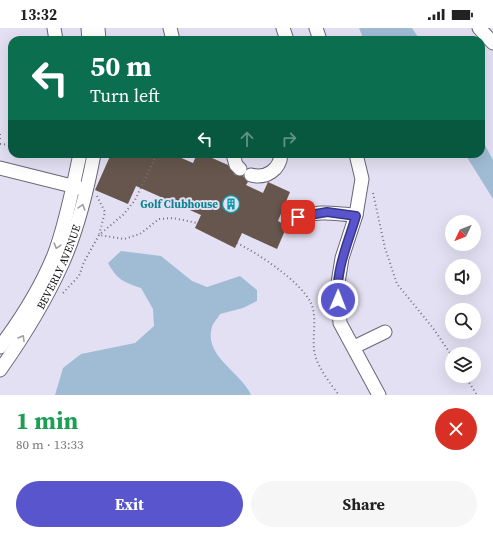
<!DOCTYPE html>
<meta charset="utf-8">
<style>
:root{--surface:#fff;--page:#f6f6f6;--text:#222;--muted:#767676;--accent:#5855cd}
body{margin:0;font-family:"Source Serif 4",serif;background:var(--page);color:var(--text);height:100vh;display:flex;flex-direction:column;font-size:15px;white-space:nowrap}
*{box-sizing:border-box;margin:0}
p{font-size:13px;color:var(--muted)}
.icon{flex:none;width:22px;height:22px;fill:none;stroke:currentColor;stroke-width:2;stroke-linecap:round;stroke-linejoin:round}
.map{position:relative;height:367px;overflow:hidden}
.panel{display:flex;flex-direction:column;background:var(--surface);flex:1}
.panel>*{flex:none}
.hud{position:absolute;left:8px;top:8px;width:477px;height:122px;border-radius:12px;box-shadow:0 4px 16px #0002;background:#0b6e4f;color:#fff;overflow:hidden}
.needle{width:26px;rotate:227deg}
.tools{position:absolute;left:445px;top:187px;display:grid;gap:8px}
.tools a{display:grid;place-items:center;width:36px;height:36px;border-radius:50%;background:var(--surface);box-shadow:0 4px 16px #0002;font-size:20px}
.pin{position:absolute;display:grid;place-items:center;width:34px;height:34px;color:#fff;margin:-17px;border-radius:8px;box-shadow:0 2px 6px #0006}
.me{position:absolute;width:44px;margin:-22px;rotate:1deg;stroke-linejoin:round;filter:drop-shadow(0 0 3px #0008)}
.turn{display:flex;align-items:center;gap:14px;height:84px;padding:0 16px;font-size:18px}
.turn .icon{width:52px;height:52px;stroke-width:2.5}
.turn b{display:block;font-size:28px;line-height:34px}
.lanes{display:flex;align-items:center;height:38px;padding:0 16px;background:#0003;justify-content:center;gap:20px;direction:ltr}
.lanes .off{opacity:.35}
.round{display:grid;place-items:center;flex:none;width:42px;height:42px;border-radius:21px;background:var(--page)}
.overview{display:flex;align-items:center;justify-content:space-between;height:68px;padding:0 16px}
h1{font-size:24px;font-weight:700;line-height:30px;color:#1e9e55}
.action{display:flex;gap:8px;margin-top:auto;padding:8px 16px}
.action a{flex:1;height:46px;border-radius:24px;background:var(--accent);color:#fff;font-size:16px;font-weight:700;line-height:46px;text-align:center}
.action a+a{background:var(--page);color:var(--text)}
.status{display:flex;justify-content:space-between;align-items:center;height:28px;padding:0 20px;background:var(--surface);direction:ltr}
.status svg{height:11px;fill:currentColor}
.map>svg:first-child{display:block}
.water{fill:#a0bcd5}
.building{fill:#66564d}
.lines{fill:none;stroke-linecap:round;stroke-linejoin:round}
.minor-casing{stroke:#696676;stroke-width:15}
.path{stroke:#74727f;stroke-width:2;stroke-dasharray:1 3;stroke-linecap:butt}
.minor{stroke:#fff;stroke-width:13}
.oneway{stroke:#a0a0a2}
.route-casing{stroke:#393785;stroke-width:10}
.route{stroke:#5855cd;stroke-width:7}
.labels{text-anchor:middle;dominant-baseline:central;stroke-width:4;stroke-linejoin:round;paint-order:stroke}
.culture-label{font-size:11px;font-weight:bold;fill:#0d838f;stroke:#e3e0f3;text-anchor:end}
.street-label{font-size:11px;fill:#121117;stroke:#e3e0f3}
</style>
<div class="status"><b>13:32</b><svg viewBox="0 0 49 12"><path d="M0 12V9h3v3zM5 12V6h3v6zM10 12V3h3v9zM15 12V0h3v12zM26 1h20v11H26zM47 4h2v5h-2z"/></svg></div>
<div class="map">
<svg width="493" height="367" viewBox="0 0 493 367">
<rect width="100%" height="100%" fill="#e3e0f3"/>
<!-- water -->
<g class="water">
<polygon points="359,0 412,0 420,12 364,12"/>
<polygon points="481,110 493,132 493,171 465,126 481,126"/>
<path d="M121 223 161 228 192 253 207 259 240 248 257 262V273L243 280 220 286C218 290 213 295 212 299 203 328 242 345 251 367H55L63 340 81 326 135 315 154 298 153 281 141 260C124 254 117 252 108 235Z"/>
</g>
<!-- building -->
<polygon class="building" points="111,126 172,126 193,135 197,126 203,126 228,137 235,147 243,148 248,154 246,157 263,165 268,154 290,164 278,193 287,198 277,221 242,205 235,220 195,200 201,187 136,158 128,176 95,162"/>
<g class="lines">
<!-- minor casing -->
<g class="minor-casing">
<g id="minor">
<polyline points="54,0 56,12"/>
<polyline points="88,0 89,12"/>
<polyline points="98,0 99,12"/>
<polyline points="170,0 173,12"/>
<polyline points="283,0 287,12"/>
<polyline points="316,0 320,12"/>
<polyline points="479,0 493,15"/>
<polyline points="233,126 236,137 240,141"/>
<polyline points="356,126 362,151 356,187 342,230 337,261 340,295 379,367"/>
<polyline points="0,140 80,160"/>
<path d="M251 147C266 151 280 142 281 126"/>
<path d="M298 189C321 182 334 186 356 187"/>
<path d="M0 319C21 291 41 259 54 227 66 196 73 158 80 126"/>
<polyline points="354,319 385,304"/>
<path id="s1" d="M0 342C24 308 46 272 63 234 78 200 87 163 94 126"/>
</g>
</g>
<!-- path -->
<g class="path">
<polyline points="0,106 0,113"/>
<polyline points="0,116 12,117"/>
<polyline points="373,165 385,220 397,256 433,300 452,328"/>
<polyline points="97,168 105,184 99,207 124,211 140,206 159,191 173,190 197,195"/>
<path d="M237 215C259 226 300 253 311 275 318 291 311 311 315 327 318 339 331 357 339 367"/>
<polyline points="63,265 79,248 84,234 99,207 124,186 135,172 157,126"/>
<polyline points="465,348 477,367"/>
</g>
<!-- minor -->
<use href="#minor" class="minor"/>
</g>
<!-- one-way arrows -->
<defs><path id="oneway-chevron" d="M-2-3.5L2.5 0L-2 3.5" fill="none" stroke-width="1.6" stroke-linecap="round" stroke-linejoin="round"/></defs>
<g class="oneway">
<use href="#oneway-chevron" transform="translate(82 179) rotate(-74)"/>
<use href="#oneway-chevron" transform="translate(57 218) rotate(106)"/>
<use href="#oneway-chevron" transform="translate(22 310) rotate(-60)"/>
</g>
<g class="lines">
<!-- route casing -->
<g class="route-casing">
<path id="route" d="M298 189 327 184 356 188C348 215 335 243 338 272"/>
</g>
<!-- route -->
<use href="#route" class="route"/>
</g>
<!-- icons -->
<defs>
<g id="building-ring" transform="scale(0.9)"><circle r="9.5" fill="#e3e0f3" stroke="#0f9aa8" stroke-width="1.5"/><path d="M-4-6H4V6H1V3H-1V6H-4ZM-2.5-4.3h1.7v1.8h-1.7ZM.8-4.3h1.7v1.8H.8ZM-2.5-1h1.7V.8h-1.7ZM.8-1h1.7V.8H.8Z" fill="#0f9aa8"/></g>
</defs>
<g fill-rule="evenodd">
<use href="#building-ring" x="231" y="176"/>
</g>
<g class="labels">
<!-- culture labels -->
<g class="culture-label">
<text x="218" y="176">Golf Clubhouse</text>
</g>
<!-- street labels -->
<g class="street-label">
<text stroke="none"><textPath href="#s1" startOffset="119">BEVERLY AVENUE</textPath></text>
</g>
</g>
</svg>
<div class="tools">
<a><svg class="needle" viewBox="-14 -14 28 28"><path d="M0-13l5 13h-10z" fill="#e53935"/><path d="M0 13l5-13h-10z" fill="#767676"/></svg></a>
<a><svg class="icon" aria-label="sound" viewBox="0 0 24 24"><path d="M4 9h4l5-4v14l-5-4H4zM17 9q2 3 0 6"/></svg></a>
<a><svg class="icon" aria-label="search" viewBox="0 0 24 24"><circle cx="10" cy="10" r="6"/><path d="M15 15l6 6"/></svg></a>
<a><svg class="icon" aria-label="layers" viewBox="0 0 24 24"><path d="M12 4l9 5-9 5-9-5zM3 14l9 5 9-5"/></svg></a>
</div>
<div class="pin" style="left:298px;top:189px;background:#d93025"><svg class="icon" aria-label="arrive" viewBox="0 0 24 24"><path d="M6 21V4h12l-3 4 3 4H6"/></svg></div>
<svg class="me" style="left:338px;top:272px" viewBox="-20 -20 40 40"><circle r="17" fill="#5855cd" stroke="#fff" stroke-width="3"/><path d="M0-11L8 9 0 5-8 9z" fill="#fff"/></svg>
<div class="hud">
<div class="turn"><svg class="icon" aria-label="left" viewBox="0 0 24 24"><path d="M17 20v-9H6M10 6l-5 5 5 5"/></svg><div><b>50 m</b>Turn left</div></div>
<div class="lanes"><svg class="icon" aria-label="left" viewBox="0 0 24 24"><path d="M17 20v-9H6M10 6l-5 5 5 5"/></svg><svg class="icon off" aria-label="ahead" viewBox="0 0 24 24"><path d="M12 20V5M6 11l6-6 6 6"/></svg><svg class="icon off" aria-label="right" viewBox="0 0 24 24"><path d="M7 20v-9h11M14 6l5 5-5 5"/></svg></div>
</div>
</div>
<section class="panel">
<div class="overview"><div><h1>1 min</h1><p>80 m · 13:33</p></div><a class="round" style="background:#d93025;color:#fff"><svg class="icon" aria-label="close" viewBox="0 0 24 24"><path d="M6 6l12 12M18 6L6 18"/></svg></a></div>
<div class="action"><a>Exit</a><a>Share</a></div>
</section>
